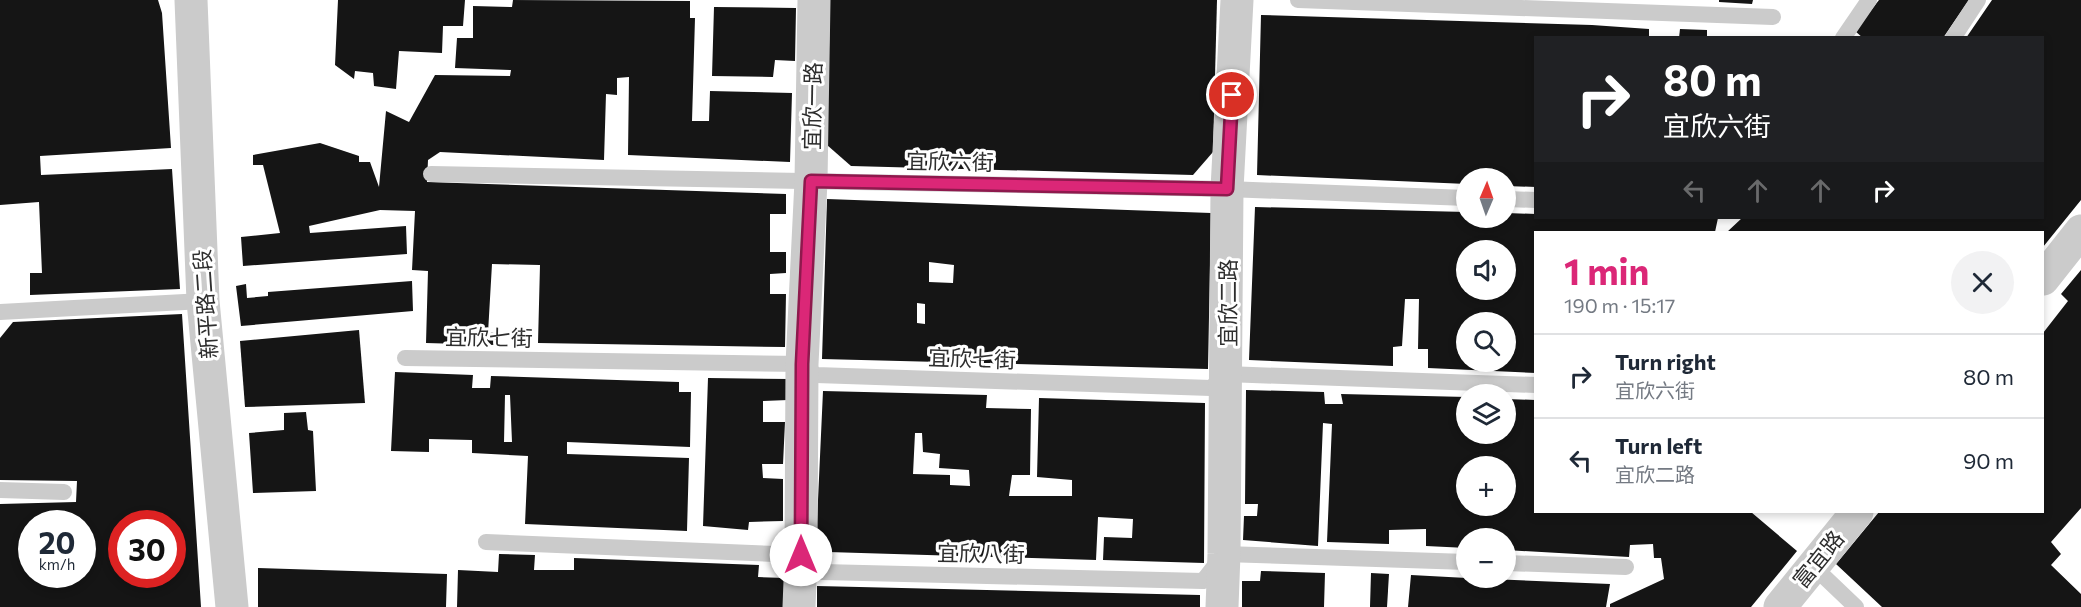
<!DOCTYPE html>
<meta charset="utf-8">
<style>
:root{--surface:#fff;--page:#f2f2f3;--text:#1f2937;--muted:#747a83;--line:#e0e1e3;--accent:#db2777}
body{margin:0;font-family:Commissioner,"Noto Sans TC",sans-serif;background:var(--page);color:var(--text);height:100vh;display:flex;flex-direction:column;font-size:22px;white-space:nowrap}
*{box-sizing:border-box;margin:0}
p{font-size:20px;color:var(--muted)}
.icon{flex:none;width:33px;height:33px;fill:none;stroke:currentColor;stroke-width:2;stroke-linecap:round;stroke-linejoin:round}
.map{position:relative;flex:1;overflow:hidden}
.side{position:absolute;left:1534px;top:231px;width:510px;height:282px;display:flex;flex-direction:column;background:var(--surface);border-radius:0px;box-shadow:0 3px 9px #0003}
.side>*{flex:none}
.banner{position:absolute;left:1534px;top:36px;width:510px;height:183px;border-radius:0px;box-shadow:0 3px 9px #0003;background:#202124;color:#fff;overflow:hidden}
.needle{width:39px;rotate:2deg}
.buttons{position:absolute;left:1456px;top:168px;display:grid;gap:12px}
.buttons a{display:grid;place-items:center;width:60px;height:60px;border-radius:50%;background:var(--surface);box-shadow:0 3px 9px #0003;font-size:30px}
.speed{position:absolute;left:18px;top:510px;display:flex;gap:12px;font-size:30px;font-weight:700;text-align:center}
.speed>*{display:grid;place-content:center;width:78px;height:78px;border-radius:50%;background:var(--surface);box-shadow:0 3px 9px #0003;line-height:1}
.speed small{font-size:15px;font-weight:400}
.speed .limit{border:9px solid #d22;background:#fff;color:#111}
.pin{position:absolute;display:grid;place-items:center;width:51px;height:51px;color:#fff;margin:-26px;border:3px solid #fff;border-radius:50%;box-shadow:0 2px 6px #0007}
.me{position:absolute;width:66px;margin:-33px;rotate:0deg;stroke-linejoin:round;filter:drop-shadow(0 0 4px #0008)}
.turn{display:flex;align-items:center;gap:21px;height:126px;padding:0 30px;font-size:27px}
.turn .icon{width:78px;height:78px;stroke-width:2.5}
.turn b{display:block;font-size:42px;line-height:51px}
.lanes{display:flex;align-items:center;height:57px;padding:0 30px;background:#0003;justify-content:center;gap:30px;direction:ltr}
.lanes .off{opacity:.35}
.round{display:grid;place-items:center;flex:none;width:63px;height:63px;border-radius:32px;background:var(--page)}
.headline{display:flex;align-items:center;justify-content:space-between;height:102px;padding:0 30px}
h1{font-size:36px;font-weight:700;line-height:45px;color:var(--accent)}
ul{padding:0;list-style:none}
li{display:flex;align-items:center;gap:18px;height:84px;padding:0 30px;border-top:2px solid var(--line)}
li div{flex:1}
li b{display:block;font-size:22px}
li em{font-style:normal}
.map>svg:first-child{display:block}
.building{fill:#151515;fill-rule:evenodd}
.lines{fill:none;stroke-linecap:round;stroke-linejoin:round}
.service{stroke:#cbcbcb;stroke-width:16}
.minor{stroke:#cbcbcb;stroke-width:33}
.route-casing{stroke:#8e194d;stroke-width:15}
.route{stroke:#db2777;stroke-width:10}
.labels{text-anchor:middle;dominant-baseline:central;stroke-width:6;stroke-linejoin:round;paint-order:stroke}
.street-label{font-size:22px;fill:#2e2e2e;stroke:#fff}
</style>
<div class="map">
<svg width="2081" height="607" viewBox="0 0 2081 607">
<rect width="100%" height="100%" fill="#fff"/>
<!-- building -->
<g class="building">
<polygon points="0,0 158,0 162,13 171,148 40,156 41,175 172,169 180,289 30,295 30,273 42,273 39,202 0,205"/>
<polygon points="338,0 465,0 463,26 443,26 442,53 399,51 396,89 374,86 373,73 355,71 354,79 335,65"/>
<polygon points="513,0 690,1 690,18 695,18 692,121 709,121 710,91 792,93 790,162 628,155 629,77 617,78 617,95 606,94 604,160 440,152 428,160 427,182 786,194 786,214 770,214 770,252 786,252 786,273 770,274 770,294 786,294 785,347 538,343 540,265 492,264 488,333 496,332 496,345 426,343 428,271 412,270 415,211 380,210 309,226 310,233 406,226 407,254 243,266 241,237 280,233 263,165 253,165 253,155 320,143 359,156 359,162 370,162 379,187 386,111 409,122 435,75 510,76 511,70 455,68 457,38 473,38 473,6 512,7"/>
<polygon points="830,0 1217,0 1213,152 1193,175 851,166 827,145"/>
<polygon points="1719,0 1753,0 1752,4 1719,2"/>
<polygon points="1879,0 1969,0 1943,38 1863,38 1855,31"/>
<polygon points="1992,0 2081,0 2081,200 2043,247 2043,232 1727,232 1742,218 2043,218 2043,38 1966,38"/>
<polygon points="714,7 796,8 795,61 775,60 773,77 712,76"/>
<polygon points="1261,15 1592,25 1649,29 1649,38 1536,38 1536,187 1506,186 1506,178 1467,178 1467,184 1257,175"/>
<polygon points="1680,29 1707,30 1707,38 1679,38"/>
<path d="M827 199 1211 213 1208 369 822 359ZM929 262 954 265 953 283 929 282ZM917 303 925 304V324L917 323Z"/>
<path d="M1255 207 1467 212V218H1506V213L1536 214V218H1718L1715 232H1536V373L1428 368V349H1418L1419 299H1405L1402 346 1393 347V366L1249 360ZM1467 250H1506V290H1467ZM1467 322H1506V362H1467Z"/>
<polygon points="2081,270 2081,508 2051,542 2061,554 2051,565 2081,594 2081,607 1882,607 1836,564 1879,512 2043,512 2043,333 2068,301 2061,294"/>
<polygon points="412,281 413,311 241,326 236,286 246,284 247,298 268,296 268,292"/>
<path d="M182 314 201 607H0V504L76 502 77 481 0 480V338L13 322ZM32 524H82V574H32ZM122 524H172V574H122Z"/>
<polygon points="359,330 365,403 245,407 240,341"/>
<path d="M395 372 473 375 472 388H490L491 376 679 382V392H691L690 447 567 442V454L689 458 687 531 525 524 528 456 472 453V440L429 439V452L391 451ZM505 395H510L512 442H504Z"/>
<polygon points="708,378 789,379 788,400 763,401 763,422 785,422 783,464 762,464 763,478 783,479 783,521 749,522 748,530 703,526"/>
<path d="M1246 390 1324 392 1325 404H1343L1341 394 1467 397V434H1506V399L1536 400V512H1751L1797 551 1751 607H1610V604L1664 579 1661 558H1654L1653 544 1630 545 1629 557 1506 550V538H1467V548L1426 546V529L1389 530V544L1327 542 1332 424 1323 423 1318 546 1243 540 1244 516H1257L1258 504H1245ZM1467 466H1506V506H1467Z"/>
<path d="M823 391 987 395 986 408 1031 409 1030 475H1012L1009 496H1072V480L1037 477 1039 398 1205 403 1204 563 1103 560 1104 537 1132 538 1133 519 1098 517 1096 560 828 552 816 544ZM915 433H922L923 452 940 454 939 468 969 470 970 486 950 485V475L913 474Z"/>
<polygon points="306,412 308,430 313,431 316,491 253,493 249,433 284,430 284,413"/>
<polygon points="499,554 535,555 534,570 574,570 574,558 759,565 758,577 785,578 784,607 457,607 458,570 498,572"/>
<polygon points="258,568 447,574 446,607 258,607"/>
<polygon points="1261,571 1325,573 1324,607 1242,607 1242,581 1260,581"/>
<polygon points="1371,573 1389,574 1387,607 1370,607"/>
<polygon points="1411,575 1467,578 1610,584 1606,607 1408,607"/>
<polygon points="817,586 1200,595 1200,607 817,607"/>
</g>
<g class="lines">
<!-- service -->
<g class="service">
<polyline points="1298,0 1773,17"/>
<polyline points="1843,38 1869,0"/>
<polyline points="1953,38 1978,0"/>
<polyline points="431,174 1227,189 1467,198"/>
<polyline points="1506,199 1536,200"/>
<polyline points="0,312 203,301"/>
<polyline points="405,358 802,364 816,375 1211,388 1226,374 1536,385"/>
<polyline points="0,490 64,492"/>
<polyline points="486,542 801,555 822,572 1203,581 1224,554 1467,562"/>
<polyline points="1506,563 1626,567"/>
<polyline points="1813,566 1856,607"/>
</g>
<!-- minor -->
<g class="minor">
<polyline points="191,0 203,301 232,607"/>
<polyline points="2043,279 2081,231"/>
<polyline points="799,607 801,555 802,364 811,181 814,0"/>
<polyline points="1222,607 1224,554 1227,189 1237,0"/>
<polyline points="1780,607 1857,512"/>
</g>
</g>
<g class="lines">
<!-- route casing -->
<g class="route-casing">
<polyline id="route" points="801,555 802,364 811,181 1227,189 1232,95"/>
</g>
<!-- route -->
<use href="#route" class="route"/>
</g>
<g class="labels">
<!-- street labels -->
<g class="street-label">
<text transform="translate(812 106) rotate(-89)">宜欣一路</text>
<text transform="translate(950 161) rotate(1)">宜欣六街</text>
<text transform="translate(1227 303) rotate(-90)">宜欣二路</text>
<text transform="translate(205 304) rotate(-94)">新平路二段</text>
<text transform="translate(489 337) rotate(1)">宜欣七街</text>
<text transform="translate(972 358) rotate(2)">宜欣七街</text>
<text transform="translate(981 553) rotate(1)">宜欣八街</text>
<text transform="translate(1818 559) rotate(-51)">富宜路</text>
</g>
</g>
</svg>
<div class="buttons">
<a><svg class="needle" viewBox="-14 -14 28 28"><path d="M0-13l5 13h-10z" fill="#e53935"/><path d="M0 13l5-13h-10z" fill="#747a83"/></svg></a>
<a><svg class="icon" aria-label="sound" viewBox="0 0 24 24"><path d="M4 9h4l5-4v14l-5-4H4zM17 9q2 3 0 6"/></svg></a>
<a><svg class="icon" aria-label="search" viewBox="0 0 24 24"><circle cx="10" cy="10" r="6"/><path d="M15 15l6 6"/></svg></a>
<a><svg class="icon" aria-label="layers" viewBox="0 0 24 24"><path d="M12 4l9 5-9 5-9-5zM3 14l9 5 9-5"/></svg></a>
<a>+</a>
<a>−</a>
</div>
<div class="speed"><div>20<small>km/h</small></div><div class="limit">30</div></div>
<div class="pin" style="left:1232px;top:95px;background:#d93025"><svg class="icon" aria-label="arrive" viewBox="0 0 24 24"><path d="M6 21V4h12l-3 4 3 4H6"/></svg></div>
<svg class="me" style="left:801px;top:555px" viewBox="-20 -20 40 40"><circle r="19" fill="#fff"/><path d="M0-13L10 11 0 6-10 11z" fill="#db2777"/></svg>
<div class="banner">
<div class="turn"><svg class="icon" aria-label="right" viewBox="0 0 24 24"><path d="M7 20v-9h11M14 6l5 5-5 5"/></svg><div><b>80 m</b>宜欣六街</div></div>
<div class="lanes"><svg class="icon off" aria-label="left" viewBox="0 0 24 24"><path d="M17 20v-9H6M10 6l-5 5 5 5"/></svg><svg class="icon off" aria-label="ahead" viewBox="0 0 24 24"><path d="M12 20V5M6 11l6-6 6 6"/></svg><svg class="icon off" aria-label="ahead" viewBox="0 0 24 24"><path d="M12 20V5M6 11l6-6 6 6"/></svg><svg class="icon" aria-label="right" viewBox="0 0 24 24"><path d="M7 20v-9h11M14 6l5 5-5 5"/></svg></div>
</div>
<section class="side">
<div class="headline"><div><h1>1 min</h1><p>190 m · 15:17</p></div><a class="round"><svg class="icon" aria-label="close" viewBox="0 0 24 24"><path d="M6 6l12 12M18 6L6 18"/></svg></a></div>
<ul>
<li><svg class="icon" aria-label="right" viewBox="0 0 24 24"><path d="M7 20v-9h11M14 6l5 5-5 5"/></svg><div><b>Turn right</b><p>宜欣六街</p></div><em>80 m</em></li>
<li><svg class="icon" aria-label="left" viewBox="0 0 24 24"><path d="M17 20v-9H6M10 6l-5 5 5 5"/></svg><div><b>Turn left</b><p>宜欣二路</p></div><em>90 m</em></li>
</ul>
</section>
</div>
